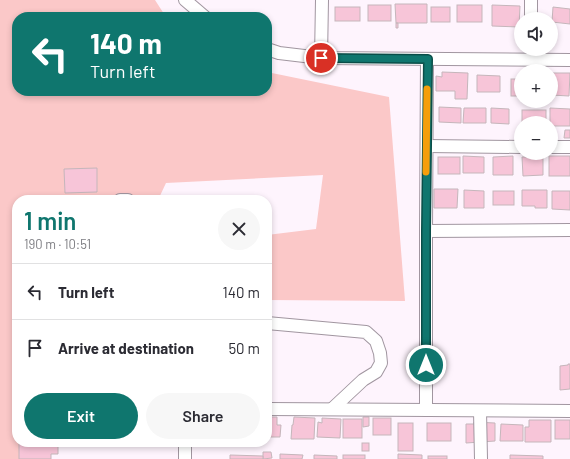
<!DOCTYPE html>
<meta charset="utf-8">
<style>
:root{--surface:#fff;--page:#f7f7f7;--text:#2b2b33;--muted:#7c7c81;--line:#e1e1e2;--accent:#0f766e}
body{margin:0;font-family:Barlow,sans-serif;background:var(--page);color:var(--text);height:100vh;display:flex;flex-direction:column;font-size:15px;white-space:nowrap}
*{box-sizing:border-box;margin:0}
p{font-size:13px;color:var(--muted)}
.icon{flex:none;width:22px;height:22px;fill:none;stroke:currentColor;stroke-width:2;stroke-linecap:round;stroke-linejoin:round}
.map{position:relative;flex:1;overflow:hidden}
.panel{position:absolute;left:12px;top:195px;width:260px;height:252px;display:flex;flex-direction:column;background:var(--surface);border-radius:16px;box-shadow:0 2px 6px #0003}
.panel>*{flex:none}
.guide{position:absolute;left:12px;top:12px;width:260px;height:84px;border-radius:16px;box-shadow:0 2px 6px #0003;background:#0f766e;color:#fff;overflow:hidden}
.controls{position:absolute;left:514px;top:12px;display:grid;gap:8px}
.controls a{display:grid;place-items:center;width:44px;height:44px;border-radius:50%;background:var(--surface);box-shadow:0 2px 6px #0003;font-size:20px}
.pin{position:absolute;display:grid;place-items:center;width:34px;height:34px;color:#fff;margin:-17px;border:2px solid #fff;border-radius:50%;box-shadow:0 1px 4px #0007}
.me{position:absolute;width:44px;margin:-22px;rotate:0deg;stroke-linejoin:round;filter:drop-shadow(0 0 3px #0008)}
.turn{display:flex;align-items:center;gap:14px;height:84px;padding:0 12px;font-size:18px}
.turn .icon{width:52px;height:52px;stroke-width:2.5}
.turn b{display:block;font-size:28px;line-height:34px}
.round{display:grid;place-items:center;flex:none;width:42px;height:42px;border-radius:21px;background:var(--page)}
.summary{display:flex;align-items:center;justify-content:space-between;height:68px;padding:0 12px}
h1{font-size:24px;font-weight:600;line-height:30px;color:var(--accent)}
.cta{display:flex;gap:8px;margin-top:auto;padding:8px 12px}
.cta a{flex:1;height:46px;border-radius:24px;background:var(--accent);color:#fff;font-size:16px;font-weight:600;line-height:46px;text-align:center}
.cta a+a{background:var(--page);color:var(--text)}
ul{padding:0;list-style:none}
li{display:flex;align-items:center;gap:12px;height:56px;padding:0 12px;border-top:1px solid var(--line)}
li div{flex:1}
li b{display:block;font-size:15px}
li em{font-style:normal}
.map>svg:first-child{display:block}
.green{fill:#fbc8c8}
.building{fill:#f7c5d8;stroke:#c5b6bb}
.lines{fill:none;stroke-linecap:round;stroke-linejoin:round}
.street-casing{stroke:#a196a0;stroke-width:14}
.street{stroke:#fff;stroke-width:12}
.route-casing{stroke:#0a4d48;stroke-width:10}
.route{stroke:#0f766e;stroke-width:7}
.slow{stroke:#f59e0b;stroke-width:7}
</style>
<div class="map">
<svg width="570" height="459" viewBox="0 0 570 459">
<rect width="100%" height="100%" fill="#fef4fd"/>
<!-- green -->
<polygon class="green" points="0,0 155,0 166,17 17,17 17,91 267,91 267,72 389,97 405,301 267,300 267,235 316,229 323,175 166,183 158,200 17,200 17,442 46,442 34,459 0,459"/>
<!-- building -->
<g class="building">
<polygon points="395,4 427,4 427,23 398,23 398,28 396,28 396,23 398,23 396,23"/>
<rect x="368" y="5" width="23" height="16"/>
<rect x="457" y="5" width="25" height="17"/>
<polygon points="492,5 520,6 519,27 492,26"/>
<rect x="335" y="7" width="25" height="14"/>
<rect x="431" y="7" width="19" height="15"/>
<polygon points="553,7 570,9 570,24 552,22"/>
<polygon points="442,72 468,73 467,99 455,99 455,91 436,91 436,76 442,77"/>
<polygon points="551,73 570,73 569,96 551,95"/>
<polygon points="477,75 500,76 500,92 477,92"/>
<rect x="511" y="79" width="10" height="17"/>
<polygon points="439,107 461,108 461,123 439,122"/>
<polygon points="464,108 486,108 486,123 463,123"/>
<polygon points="491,108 509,109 509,124 491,123"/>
<polygon points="550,108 570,109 570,126 551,126 551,123 550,123"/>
<rect x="522" y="110" width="24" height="13"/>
<polygon points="565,130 570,130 570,138 564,138"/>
<polygon points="463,156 484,157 484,173 463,173"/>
<polygon points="513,156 513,175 493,175 493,157"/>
<rect x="549" y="156" width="21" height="20"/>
<rect x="438" y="157" width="22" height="17"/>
<polygon points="522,157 543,157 543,175 523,176"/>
<polygon points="97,168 97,192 65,193 64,169"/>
<polygon points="434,189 458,189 457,208 434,208"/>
<polygon points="464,190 484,191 484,208 464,208"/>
<polygon points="522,190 547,190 547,208 535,208 535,206 522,206"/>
<rect x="493" y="191" width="21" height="14"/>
<polygon points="552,191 570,191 570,210 552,209"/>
<polygon points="568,364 570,364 570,389 560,390 560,366 568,365"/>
<rect x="267" y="366" width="4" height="17"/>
<polygon points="267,417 277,417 277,425 281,425 280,437 267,437"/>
<polygon points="294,417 315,418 314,439 291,439 292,425 293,425"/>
<polygon points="363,417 369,417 369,426 363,427"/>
<polygon points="322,418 341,419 340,438 317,437 318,422 322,423"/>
<rect x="373" y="418" width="18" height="17"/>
<rect x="343" y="419" width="19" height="19"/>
<polygon points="529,420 551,420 551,442 525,442 525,427 529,427"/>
<rect x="555" y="420" width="15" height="19"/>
<polygon points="474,422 495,423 495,441 466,443 466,424 474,424"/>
<rect x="398" y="423" width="15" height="28"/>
<rect x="427" y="423" width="24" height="18"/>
<polygon points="501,424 523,425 523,441 500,441"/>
<polygon points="19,442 58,442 58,454 51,454 51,459 19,459"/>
<rect x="362" y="443" width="7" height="8"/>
<polygon points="263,452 271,452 272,458 263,459"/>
<polygon points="280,454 303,455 302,459 280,459"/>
<polygon points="398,454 422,455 422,459 398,459"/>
<polygon points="230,455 263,456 263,459 230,459"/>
<polygon points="314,455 337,456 337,459 314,459"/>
<rect x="343" y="455" width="22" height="4"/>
<polygon points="510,455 543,456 543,459 510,459"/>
<rect x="428" y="456" width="19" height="3"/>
</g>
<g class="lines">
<!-- street casing -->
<g class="street-casing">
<g id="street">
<polyline points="185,0 205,17"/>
<polyline points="531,19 531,0"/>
<polyline points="267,49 279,53 321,58 570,60"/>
<polyline points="321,58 322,0"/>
<polyline points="427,146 521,147"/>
<polyline points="551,147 570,147"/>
<polyline points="120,200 128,200"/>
<polyline points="426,231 570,230"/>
<polyline points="267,323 366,332 376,341 380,353 381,363 376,372 363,380 332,409"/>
<polyline points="267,409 570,411"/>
<polyline points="426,410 426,231 427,59"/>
<polyline points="480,411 481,459"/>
<polyline points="185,459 185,442"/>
</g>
</g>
<!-- street -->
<use href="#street" class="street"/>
</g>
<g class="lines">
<!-- route casing -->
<g class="route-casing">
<polyline id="route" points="321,58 428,59 426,231 426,365"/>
</g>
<!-- route -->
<use href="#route" class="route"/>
<!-- slow -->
<polyline class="slow" points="426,172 427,89"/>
</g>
</svg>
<div class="controls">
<a><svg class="icon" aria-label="sound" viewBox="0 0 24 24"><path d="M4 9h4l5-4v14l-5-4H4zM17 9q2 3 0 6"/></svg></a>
<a>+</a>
<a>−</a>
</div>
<div class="pin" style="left:321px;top:58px;background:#d93025"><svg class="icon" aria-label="arrive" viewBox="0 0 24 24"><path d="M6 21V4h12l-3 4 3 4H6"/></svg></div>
<svg class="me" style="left:426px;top:365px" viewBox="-20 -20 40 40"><circle r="17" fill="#0f766e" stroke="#fff" stroke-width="3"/><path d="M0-11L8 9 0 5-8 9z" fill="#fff"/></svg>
<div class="guide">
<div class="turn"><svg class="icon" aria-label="left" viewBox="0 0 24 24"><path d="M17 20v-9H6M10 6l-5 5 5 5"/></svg><div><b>140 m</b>Turn left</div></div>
</div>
<section class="panel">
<div class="summary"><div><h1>1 min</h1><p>190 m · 10:51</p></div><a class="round"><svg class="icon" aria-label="close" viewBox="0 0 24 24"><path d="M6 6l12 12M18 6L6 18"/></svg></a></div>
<ul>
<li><svg class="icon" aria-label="left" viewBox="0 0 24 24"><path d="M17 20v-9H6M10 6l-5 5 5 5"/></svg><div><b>Turn left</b></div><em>140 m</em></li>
<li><svg class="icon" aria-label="arrive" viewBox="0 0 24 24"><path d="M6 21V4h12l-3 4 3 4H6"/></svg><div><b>Arrive at destination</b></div><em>50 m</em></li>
</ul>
<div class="cta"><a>Exit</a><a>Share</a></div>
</section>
</div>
